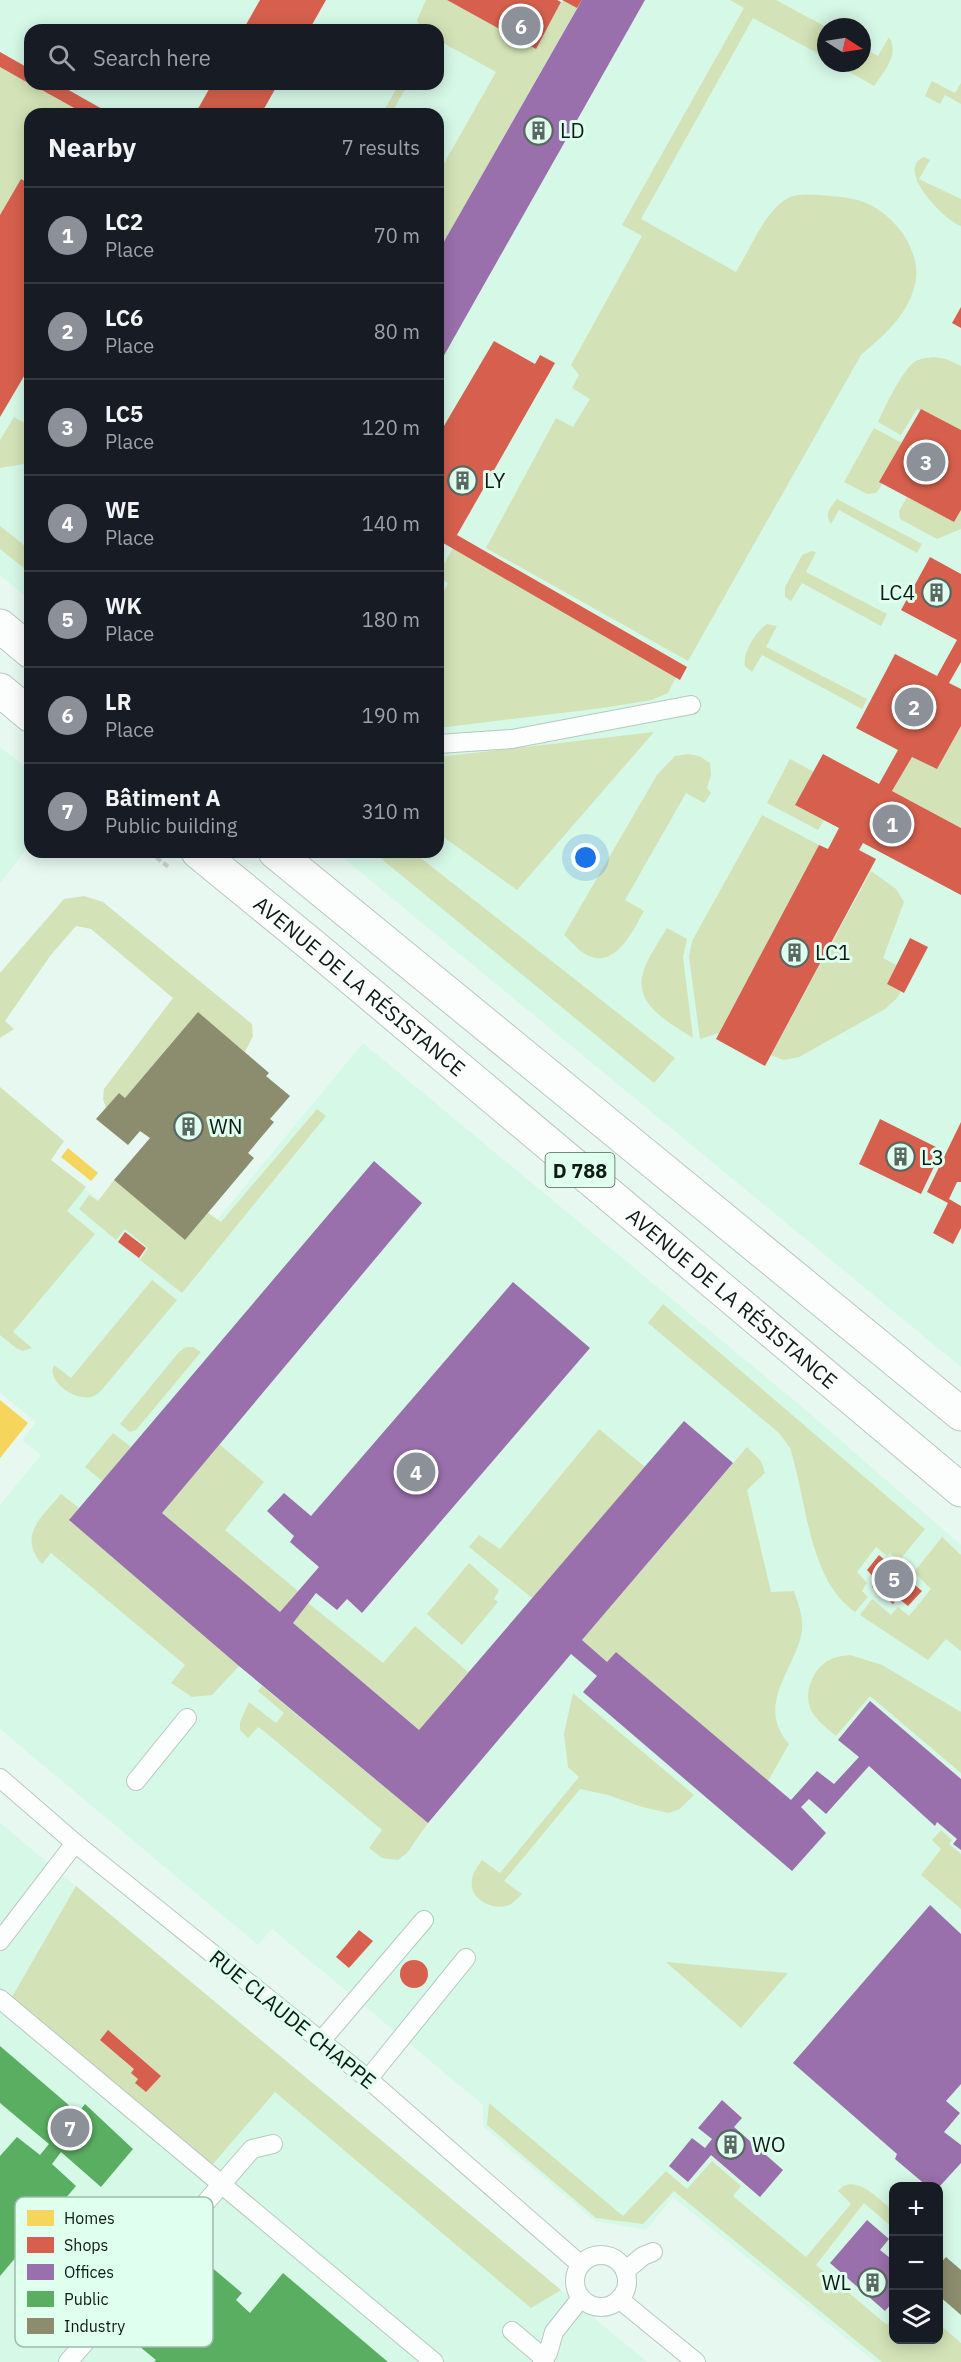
<!DOCTYPE html>
<html lang="en">
<head>
<meta charset="utf-8">
<style>
	:root { --surface:#171b24; --page:#242831; --text:#f1f3f6; --muted:#9ea1a6; --line:#363941; --accent:#8c9099 }
	body { margin:0; font-family:"IBM Plex Sans",sans-serif; background:var(--page); color:var(--text) }
	.controls { position:absolute; right:18px; bottom:18px; display:grid; overflow:hidden; border-radius:12px; box-shadow:0 3px 15px #0003 }
	.controls button { width:54px; height:54px; display:grid; place-items:center; padding:0; border:0; border-bottom:2px solid var(--line); background:var(--surface); color:var(--text); font:30px sans-serif }
	.compass { position:absolute; left:817px; top:18px; width:54px; height:54px; border-radius:50%; background:var(--surface); box-shadow:0 3px 15px #0003; rotate:102deg }
	.you { position:absolute; left:586px; top:858px; width:21px; height:21px; margin:-15px; border:4px solid #fff; border-radius:50%; background:#1a73e8; box-shadow:0 0 0 9px #1a73e833 }
	.badge { display:grid; place-items:center; width:39px; height:39px; border-radius:50%; background:var(--accent); color:#fff; font-size:20px; font-weight:700 }
	.pin { position:absolute; translate:-50% -50%; border:3px solid #fff; box-shadow:0 2px 6px #0006 }
	.list { margin:0; padding:0; list-style:none }
	h2 { display:flex; justify-content:space-between; align-items:center; height:78px; margin:0; padding:0 24px; font-size:26px }
	h2 small { font-size:20px; font-weight:400; color:var(--muted) }
	.list li { display:grid; grid-template-columns:39px 1fr auto; gap:18px; align-items:center; box-sizing:border-box; height:96px; padding:0 24px; border-top:2px solid var(--line) }
	.list b { display:block; font-size:22px; white-space:nowrap }
	.list p { margin:0; font-size:20px; white-space:nowrap; color:var(--muted) }
	.list em { font-size:20px; font-style:normal; color:var(--muted) }
	.icon { flex:none; width:33px; height:33px; fill:none; stroke:currentColor; stroke-width:2; stroke-linecap:round; stroke-linejoin:round }
	.map { position:relative; flex:none; width:961px; height:2362px; overflow:hidden }
	.search { position:absolute; background:var(--surface); box-shadow:0 3px 15px #0003; left:24px; top:24px; width:420px; height:66px; display:flex; align-items:center; gap:15px; box-sizing:border-box; padding:0 21px; border-radius:18px; color:var(--muted); font-size:22px }
	.panel { position:absolute; background:var(--surface); box-shadow:0 3px 15px #0003; left:24px; top:108px; width:420px; height:750px; border-radius:18px }
	.map>svg:first-child { display:block }
	.built { fill:#d6f8e7; fill-rule:evenodd }
	.green { fill:#d3e3b7 }
	.homes { fill:#f6d55c }
	.shops { fill:#d6604d }
	.offices { fill:#9970ab }
	.public { fill:#5aae61 }
	.industry { fill:#8c8c6e }
	.lines { fill:none; stroke-linecap:round; stroke-linejoin:round }
	.service-casing { stroke:#b8c8c0; stroke-width:20 }
	.primary-casing { stroke:#b8c8c0; stroke-width:35 }
	.path { stroke:#ccd2d0; stroke-width:4; stroke-dasharray:6 3; stroke-linecap:butt }
	.service { stroke:#fbfefd; stroke-width:18 }
	.primary { stroke:#fbfefd; stroke-width:33 }
	.labels { text-anchor:middle; dominant-baseline:central; stroke-width:6; stroke-linejoin:round; paint-order:stroke }
	.shield { fill:#dfffef; stroke:#4c5f56; stroke-width:1.5 }
	.shield-label { font-size:20px; font-weight:bold; fill:#0d1b14 }
	.poi-label { font-size:21px; fill:#0d1b14; stroke:#dfffef; text-anchor:start }
	.street-label { font-size:21px; fill:#0d1b14; stroke:#dfffef }
	.key { fill:#dfffef; stroke:#a0bbad; stroke-width:1.5 }
	.key-label { font-size:16px; fill:#0d1b14 }
</style>
</head>
<body>
<div class="map">
<svg width="961" height="2362" viewBox="0 0 961 2362">
	<rect width="100%" height="100%" fill="#e6f8ef"/>
	<g class="built">
		<path d="M0,0H961V1367L336,852H438V114H30V600L0,575ZM826,27H862V63H826ZM30,30H438V84H30Z"/>
		<polygon points="0,747 30,771 30,845 0,883"/>
		<path d="M363,1043L802,1407L961,1545V2362H875L673,2197L646,2230L595,2221L483,2126V2105L272,1929L258,1945L0,1729V1505L41,1455L22,1440L36,1422L0,1393V1119L179,1266ZM894,2186H938V2340H894Z"/>
		<polygon points="0,1823 293,2067 647,2362 0,2362"/>
	</g>
	<g class="green">
		<polygon points="426,0 447,0 536,49 561,2 564,1 577,8 438,252 438,174 496,72 438,40 438,30 421,30 417,20"/>
		<path d="M730,0H776L826,27V58L753,18L641,219L736,272C749,251 764,213 785,200C796,192 817,195 830,196C845,197 861,199 874,207C900,222 924,256 914,288C906,317 883,336 861,355L688,661L486,548L556,418L573,427L590,399L572,388L579,375L571,365L642,236L622,225L744,8Z"/>
		<path d="M889,37C900,54 884,72 874,86L834,63H862V47L878,56Z"/>
		<polygon points="0,67 85,114 30,114 30,184 21,179 0,215"/>
		<polygon points="932,81 955,93 961,83 961,104 945,95 940,104 925,96"/>
		<polygon points="399,84 408,84 391,114 382,114"/>
		<path d="M924,157L930,160L919,179L961,199V226C944,220 894,169 924,157Z"/>
		<path d="M934,357L946,359L961,366V430L917,409L901,435L878,422C885,407 900,375 912,364C918,358 927,358 934,357Z"/>
		<polygon points="14,417 30,426 30,461 24,464 0,468 0,440"/>
		<polygon points="874,428 902,443 880,488 876,493 867,494 844,482"/>
		<polygon points="907,497 954,522 961,510 961,529 937,539 900,519 899,511"/>
		<path d="M837,499L922,544L917,553L839,510L831,524C824,513 830,508 837,499Z"/>
		<polygon points="0,526 30,550 30,573 0,549"/>
		<polygon points="453,548 676,677 668,693 652,700 603,708 438,728 438,604 448,583 438,577 438,574"/>
		<polygon points="812,551 816,552 806,572 887,614 881,626 802,583 791,601 785,597 785,587 802,555"/>
		<path d="M767,624L777,626L766,647L867,699L862,709L762,655L752,672L745,666C742,653 756,631 767,624Z"/>
		<polygon points="961,726 961,828 892,791 912,757 937,769"/>
		<polygon points="654,732 517,890 438,833 438,757"/>
		<path d="M688,754L699,756L710,763L711,775L707,788L711,793L704,803L686,793L625,900L644,911C633,930 615,972 585,954C578,950 571,941 564,935L657,775L675,756Z"/>
		<polygon points="790,759 814,772 795,805 824,820 818,830 767,803"/>
		<polygon points="762,815 819,845 719,1033 700,1039 689,957 692,941"/>
		<polygon points="373,852 413,852 675,1058 654,1083"/>
		<polygon points="871,871 896,889 904,902 883,958 896,965 887,984 901,992 896,999 885,1009 799,1057 783,1060 771,1055"/>
		<polygon points="84,896 103,902 252,1024 253,1036 245,1052 198,1012 125,1098 119,1093 106,1108 103,1099 104,1089 173,998 91,929 76,926 50,956 5,1021 14,1029 0,1038 0,973 64,899"/>
		<path d="M667,928L687,939L683,957L693,1038C672,1024 633,1005 643,973C647,958 659,942 667,928Z"/>
		<polygon points="0,1087 64,1141 51,1160 86,1187 67,1211 95,1234 13,1332 32,1348 23,1351 16,1348 0,1335"/>
		<polygon points="317,1109 326,1116 182,1293 140,1260 148,1248 125,1229 116,1240 79,1209 89,1195 98,1201 114,1180 185,1240 208,1213 221,1222"/>
		<path d="M152,1280L177,1300L100,1392C97,1394 94,1396 91,1397C76,1401 46,1382 54,1365L71,1378Z"/>
		<path d="M663,1304L925,1529L899,1561L890,1553L887,1556L876,1547L857,1572L867,1583L862,1591L868,1597L855,1612C808,1579 807,1500 790,1448L779,1433L648,1323Z"/>
		<polygon points="186,1347 193,1347 201,1352 136,1430 130,1432 120,1424 179,1352"/>
		<polygon points="599,1429 645,1467 532,1598 469,1547 479,1535 500,1549"/>
		<polygon points="113,1433 131,1447 102,1481 85,1467"/>
		<polygon points="219,1444 264,1482 225,1530 298,1591 280,1612 162,1513"/>
		<path d="M747,1447L761,1461L765,1473L747,1490L771,1592L794,1591C799,1606 805,1621 801,1636C792,1672 756,1707 789,1744L768,1781L616,1652L607,1662L582,1640Z"/>
		<path d="M61,1494L79,1508L70,1521L239,1666L212,1695L192,1697L171,1683L185,1665L51,1553L42,1564C17,1535 42,1517 61,1494Z"/>
		<polygon points="942,1537 961,1555 961,1651 946,1639 928,1660 860,1615 872,1599 891,1615 898,1607 909,1616 931,1589 914,1572"/>
		<polygon points="469,1563 499,1590 494,1599 498,1602 462,1645 427,1614"/>
		<polygon points="308,1603 383,1663 415,1626 468,1672 419,1730 293,1623"/>
		<path d="M850,1655L882,1665L961,1712V1773L870,1696L836,1736C828,1729 817,1721 812,1712C803,1695 811,1672 827,1661C834,1657 842,1656 850,1655Z"/>
		<polygon points="262,1686 428,1823 407,1853 398,1860 382,1858 369,1848 382,1830 265,1732 258,1727 248,1738 240,1730 240,1722 249,1702 276,1723 284,1713 258,1691"/>
		<path d="M573,1693L694,1795L680,1809L669,1813L642,1807L608,1795L580,1789L504,1881L522,1894C519,1897 515,1901 511,1904C498,1912 474,1902 472,1887C470,1876 477,1867 482,1860L500,1873L579,1777L568,1767L564,1734Z"/>
		<polygon points="941,1830 952,1840 949,1844 961,1854 961,1909 921,1875 941,1849 932,1840"/>
		<polygon points="76,1886 561,2290 531,2308 275,2092 207,2171 12,1997"/>
		<polygon points="666,1962 787,1973 788,1973 741,2028"/>
		<path d="M489,2103L623,2216L666,2171L687,2189L712,2161L741,2186L733,2196L806,2257L851,2204L838,2191C854,2171 880,2200 893,2211V2228L864,2203L816,2265L887,2325L893,2316L894,2340H938L939,2324L961,2343V2362H882L674,2191L643,2224L596,2218L487,2125Z"/>
	</g>
	<g class="homes">
		<polygon points="68,1148 98,1173 91,1181 61,1157"/>
		<polygon points="0,1400 28,1423 0,1458"/>
	</g>
	<g class="shops">
		<polygon points="260,0 326,0 309,30 243,30"/>
		<polygon points="447,0 557,0 561,2 536,49"/>
		<polygon points="562,0 582,0 577,8"/>
		<polygon points="0,52 30,69 30,84 0,67"/>
		<polygon points="31,84 58,84 111,114 85,114"/>
		<polygon points="212,84 278,84 261,114 195,114"/>
		<polygon points="21,179 30,184 30,366 0,417 0,215"/>
		<polygon points="961,307 961,328 952,323"/>
		<polygon points="494,341 535,364 540,355 555,363 457,535 687,667 680,680 438,540 438,436"/>
		<polygon points="921,409 961,430 961,510 954,522 879,482"/>
		<polygon points="930,557 961,574 961,662 949,683 961,689 961,726 937,769 912,757 892,791 961,828 961,895 863,843 859,850 876,859 765,1066 716,1039 819,845 828,849 839,828 795,805 823,754 879,784 898,750 856,728 895,654 937,676 957,640 901,610"/>
		<polygon points="910,938 928,947 904,993 887,984"/>
		<polygon points="880,1119 942,1150 921,1194 859,1164"/>
		<polygon points="961,1122 961,1182 957,1182 949,1199 961,1206 961,1228 953,1244 933,1233 948,1203 927,1192"/>
		<polygon points="125,1232 146,1248 139,1258 118,1242"/>
		<polygon points="879,1555 890,1565 894,1561 913,1578 910,1581 922,1591 908,1606 898,1598 893,1604 872,1587 877,1581 867,1570"/>
		<polygon points="359,1930 373,1941 349,1968 336,1957"/>
		<circle cx="414" cy="1974" r="14"/>
		<polygon points="108,2030 161,2076 146,2092 135,2083 138,2079 131,2073 134,2069 100,2040"/>
	</g>
	<g class="offices">
		<polygon points="582,0 645,0 438,366 438,252"/>
		<polygon points="374,1161 422,1203 162,1513 280,1612 319,1567 290,1542 294,1536 267,1511 284,1493 311,1516 513,1282 590,1348 362,1613 347,1599 337,1610 316,1593 293,1623 419,1730 684,1421 733,1463 582,1640 607,1662 616,1652 791,1800 817,1771 834,1784 859,1757 838,1740 870,1701 961,1779 961,1850 953,1844 957,1839 937,1822 935,1826 869,1766 826,1814 809,1799 801,1807 826,1833 792,1871 583,1692 597,1676 571,1654 428,1823 239,1666 69,1520"/>
		<polygon points="930,1905 961,1934 961,2084 946,2101 960,2113 944,2132 961,2145 961,2163 940,2186 927,2186 895,2159 897,2154 793,2063"/>
		<polygon points="722,2100 742,2118 734,2127 783,2170 760,2197 711,2155 688,2182 669,2166 692,2138 705,2148 712,2139 698,2128"/>
		<polygon points="867,2220 889,2239 880,2250 894,2261 894,2301 885,2311 830,2263"/>
	</g>
	<g class="public">
		<polygon points="0,2046 78,2113 85,2104 133,2149 101,2187 61,2152 52,2164 76,2186 0,2276 0,2156 17,2137 40,2155 49,2144 0,2103"/>
		<polygon points="197,2255 242,2293 236,2300 250,2313 283,2273 388,2362 154,2362 156,2360 128,2337"/>
	</g>
	<g class="industry">
		<polygon points="198,1012 269,1073 266,1076 290,1096 270,1119 274,1122 248,1153 254,1158 185,1240 114,1180 150,1138 140,1131 128,1145 96,1119 119,1093 125,1098"/>
		<polygon points="946,2257 961,2270 961,2315 938,2295 938,2266"/>
	</g>
	<g class="lines">
		<defs>
			<g id="service">
				<polyline points="438,744 512,739 691,705"/>
				<polyline points="0,1778 75,1843 368,2079 580,2264"/>
				<polyline points="136,1781 187,1718"/>
				<polyline points="0,1941 75,1843"/>
				<polyline points="0,1999 434,2362"/>
				<polyline points="321,2041 424,1920"/>
				<polyline points="368,2079 466,1958"/>
				<circle cx="601" cy="2281" r="26"/>
				<polyline points="625,2271 643,2256 653,2252"/>
				<polyline points="619,2299 696,2362"/>
				<polyline points="512,2331 545,2359"/>
				<polyline points="68,2362 252,2149 273,2144"/>
				<polyline points="542,2362 548,2353 554,2332 581,2298"/>
			</g>
			<g id="primary">
				<polyline points="0,626 30,651"/>
				<polyline points="0,690 30,715"/>
				<path id="s1" d="M198,852L313,946L961,1490"/>
				<polyline points="275,852 961,1414"/>
			</g>
		</defs>
		<use href="#service" class="service-casing"/>
		<use href="#primary" class="primary-casing"/>
		<polyline class="path" points="149,852 170,868"/>
		<use href="#service" class="service"/>
		<use href="#primary" class="primary"/>
	</g>
	<defs>
		<symbol id="building-ring" viewBox="-11 -11 22 22"><circle r="9.5" fill="#dfffef" stroke="#596861" stroke-width="1.5"/><path d="M-4-6H4V6H1V3H-1V6H-4ZM-2.5-4.3h1.7v1.8h-1.7ZM.8-4.3h1.7v1.8H.8ZM-2.5-1h1.7V.8h-1.7ZM.8-1h1.7V.8H.8Z" fill="#596861"/></symbol>
	</defs>
	<g fill-rule="evenodd">
		<use href="#building-ring" x="522" y="114" width="33" height="33"/>
		<use href="#building-ring" x="446" y="464" width="33" height="33"/>
		<use href="#building-ring" x="920" y="576" width="33" height="33"/>
		<use href="#building-ring" x="778" y="936" width="33" height="33"/>
		<use href="#building-ring" x="172" y="1110" width="33" height="33"/>
		<use href="#building-ring" x="884" y="1140" width="33" height="33"/>
		<use href="#building-ring" x="714" y="2128" width="33" height="33"/>
		<use href="#building-ring" x="856" y="2266" width="33" height="33"/>
	</g>
	<g class="labels">
		<rect class="shield" x="545.5" y="1153" width="69" height="34" rx="4.5"/>
		<g class="shield-label">
			<text x="580" y="1170">D 788</text>
		</g>
		<g class="poi-label">
			<text x="560" y="130">LD</text>
			<text x="484" y="480">LY</text>
			<text x="915" y="592" text-anchor="end">LC4</text>
			<text x="815" y="952">LC1</text>
			<text x="209" y="1126">WN</text>
			<text x="921" y="1157">L3</text>
			<text x="752" y="2144">WO</text>
			<text x="851" y="2282" text-anchor="end">WL</text>
		</g>
		<g class="street-label">
			<text stroke="none"><textPath href="#s1" startOffset="210">AVENUE DE LA RÉSISTANCE</textPath></text>
			<text stroke="none"><textPath href="#s1" startOffset="696">AVENUE DE LA RÉSISTANCE</textPath></text>
			<text transform="translate(293 2019) rotate(39)">RUE CLAUDE CHAPPE</text>
		</g>
	</g>
	<rect x="15" y="2197" width="198" height="150" rx="9" class="key"/>
	<rect x="27" y="2210" width="27" height="16" fill="#f6d55c"/>
	<rect x="27" y="2237" width="27" height="16" fill="#d6604d"/>
	<rect x="27" y="2264" width="27" height="16" fill="#9970ab"/>
	<rect x="27" y="2291" width="27" height="16" fill="#5aae61"/>
	<rect x="27" y="2318" width="27" height="16" fill="#8c8c6e"/>
	<g class="key-label">
		<text x="64" y="2224">Homes</text>
		<text x="64" y="2251">Shops</text>
		<text x="64" y="2278">Offices</text>
		<text x="64" y="2305">Public</text>
		<text x="64" y="2332">Industry</text>
	</g>
</svg>
<div class="controls">
<button>+</button>
<button>−</button>
<button><svg class="icon" aria-label="layers" viewBox="0 0 24 24"><path d="M12 4l9 5-9 5-9-5zM3 14l9 5 9-5"/></svg></button>
</div>
<svg class="compass" viewBox="-18 -18 36 36"><path d="M0-13l5 13h-10z" fill="#e53935"/><path d="M0 13l5-13h-10z" fill="#9ea1a6"/></svg>
<div class="you"></div>
<div class="pin badge" style="left:892px;top:824px">1</div>
<div class="pin badge" style="left:914px;top:707px">2</div>
<div class="pin badge" style="left:926px;top:462px">3</div>
<div class="pin badge" style="left:416px;top:1472px">4</div>
<div class="pin badge" style="left:894px;top:1579px">5</div>
<div class="pin badge" style="left:521px;top:26px">6</div>
<div class="pin badge" style="left:70px;top:2128px">7</div>
<div class="search"><svg class="icon" aria-label="search" viewBox="0 0 24 24"><circle cx="10" cy="10" r="6"/><path d="M15 15l6 6"/></svg>Search here</div>
<section class="panel">
<h2>Nearby<small>7 results</small></h2>
<ul class="list">
<li><span class="badge">1</span><div><b>LC2</b><p>Place</p></div><em>70 m</em></li>
<li><span class="badge">2</span><div><b>LC6</b><p>Place</p></div><em>80 m</em></li>
<li><span class="badge">3</span><div><b>LC5</b><p>Place</p></div><em>120 m</em></li>
<li><span class="badge">4</span><div><b>WE</b><p>Place</p></div><em>140 m</em></li>
<li><span class="badge">5</span><div><b>WK</b><p>Place</p></div><em>180 m</em></li>
<li><span class="badge">6</span><div><b>LR</b><p>Place</p></div><em>190 m</em></li>
<li><span class="badge">7</span><div><b>Bâtiment A</b><p>Public building</p></div><em>310 m</em></li>
</ul>
</section>
</div>
</body>
</html>
